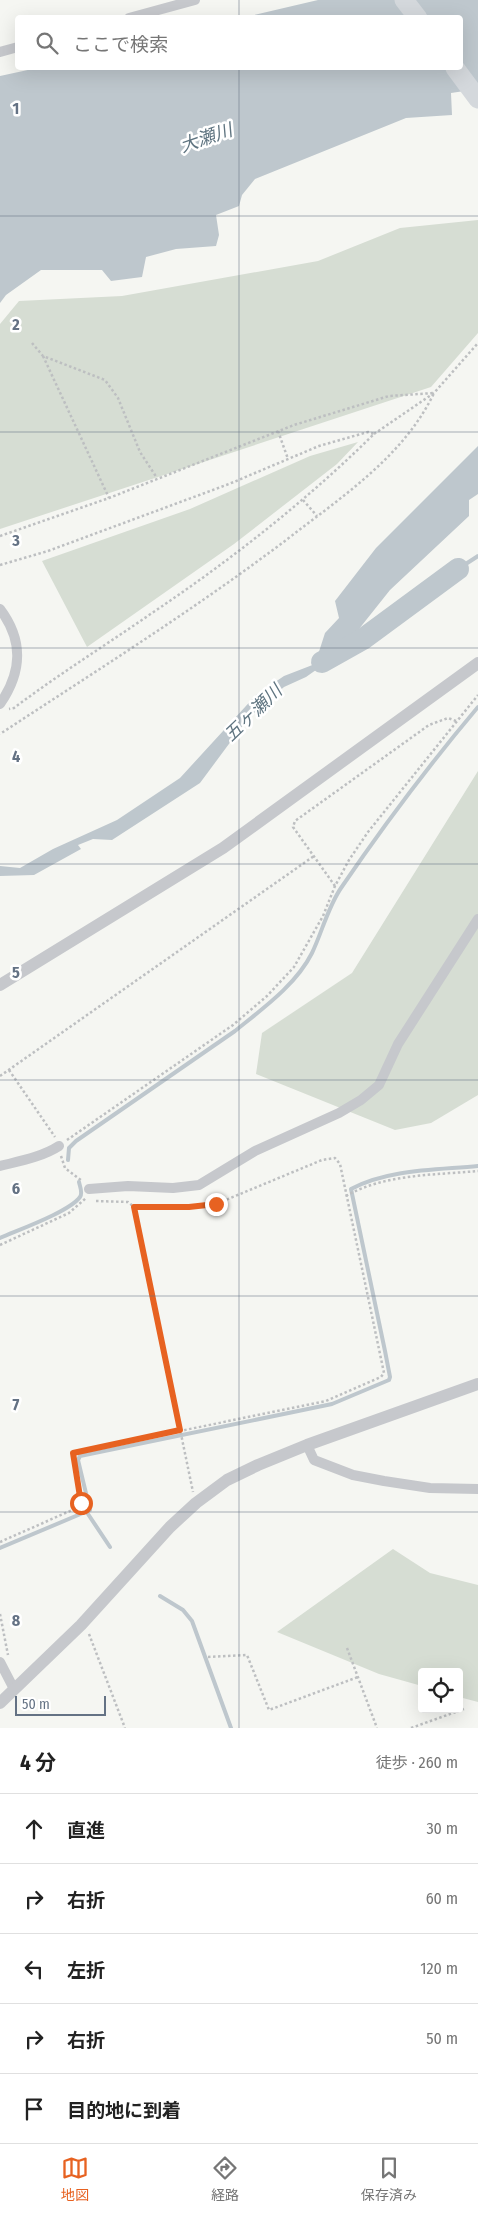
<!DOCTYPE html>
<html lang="ja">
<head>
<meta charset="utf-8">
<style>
	:root { --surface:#fff; --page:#f6f6f6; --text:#222; --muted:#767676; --line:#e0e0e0; --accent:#e76221 }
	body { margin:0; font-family:"Fira Sans Condensed","Noto Sans JP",sans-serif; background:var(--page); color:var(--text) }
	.controls { position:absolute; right:15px; bottom:15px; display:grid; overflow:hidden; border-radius:5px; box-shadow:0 5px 20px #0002 }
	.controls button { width:45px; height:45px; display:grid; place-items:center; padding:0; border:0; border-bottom:1px solid var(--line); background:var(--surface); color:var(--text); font:25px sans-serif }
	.scale { position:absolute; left:15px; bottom:12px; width:91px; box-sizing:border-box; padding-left:5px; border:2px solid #647284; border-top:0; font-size:14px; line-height:18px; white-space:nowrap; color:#647284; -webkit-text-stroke:4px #fff; paint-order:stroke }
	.stop { position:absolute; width:15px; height:15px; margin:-11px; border:4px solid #e76221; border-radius:50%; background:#fff }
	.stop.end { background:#e76221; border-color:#fff; box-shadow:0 1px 5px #0008 }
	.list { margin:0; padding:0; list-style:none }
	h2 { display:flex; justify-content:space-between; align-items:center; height:65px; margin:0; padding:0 20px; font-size:21px }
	h2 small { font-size:16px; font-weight:400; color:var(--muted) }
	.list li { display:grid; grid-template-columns:32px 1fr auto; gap:15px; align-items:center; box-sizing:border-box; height:70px; padding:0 20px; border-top:1px solid var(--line) }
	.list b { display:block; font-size:19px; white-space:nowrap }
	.list em { font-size:16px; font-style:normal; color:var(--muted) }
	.icon { flex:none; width:28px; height:28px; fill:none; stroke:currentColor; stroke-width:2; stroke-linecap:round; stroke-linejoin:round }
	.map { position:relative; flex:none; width:478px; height:1728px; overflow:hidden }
	.search { position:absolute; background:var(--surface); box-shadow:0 5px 20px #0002; left:15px; right:15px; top:15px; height:55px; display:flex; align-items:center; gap:12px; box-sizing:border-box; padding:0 18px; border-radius:5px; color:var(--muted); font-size:19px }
	.sheet { height:415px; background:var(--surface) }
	nav { display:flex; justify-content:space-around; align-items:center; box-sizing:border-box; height:70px; border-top:1px solid var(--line); background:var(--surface); font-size:14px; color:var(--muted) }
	nav a { display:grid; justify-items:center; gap:2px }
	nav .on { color:var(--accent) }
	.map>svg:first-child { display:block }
	.green { fill:#d6ddd3 }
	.water { fill:#bec7cd }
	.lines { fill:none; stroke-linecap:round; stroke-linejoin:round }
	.stream { stroke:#bec7cd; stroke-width:4 }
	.river { stroke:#bec7cd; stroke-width:22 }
	.path { stroke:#bdbfc1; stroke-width:2.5; stroke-dasharray:2.5 2.5; stroke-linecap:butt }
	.minor { stroke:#c6c8cc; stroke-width:10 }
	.tertiary { stroke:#c6c8cc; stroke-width:12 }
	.motorway { stroke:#d4d8dc; stroke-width:19 }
	.route { stroke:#e76221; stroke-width:6 }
	.grid { fill:none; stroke:#647284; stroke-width:1; stroke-opacity:0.55 }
	.labels { text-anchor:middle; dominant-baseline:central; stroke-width:5; stroke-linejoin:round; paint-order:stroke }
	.water-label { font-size:18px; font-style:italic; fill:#5f7480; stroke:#fff }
	.grid-label { font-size:16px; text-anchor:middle; font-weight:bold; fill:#647284; stroke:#fff; stroke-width:5; stroke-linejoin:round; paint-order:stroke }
</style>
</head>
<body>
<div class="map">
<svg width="478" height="1728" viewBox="0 0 478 1728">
	<rect width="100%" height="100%" fill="#f5f6f2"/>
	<g class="green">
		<polygon points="478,220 478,333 431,387 0,529 0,324 19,301 122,296 318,261 400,228"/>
		<polygon points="358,442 337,464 234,544 87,647 42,561 190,509 310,456"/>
		<polygon points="478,771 478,1095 431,1123 395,1130 256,1074 262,1033 352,973"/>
		<polygon points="393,1549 430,1573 478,1585 478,1702 459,1697 459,1672 422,1672 422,1686 379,1674 277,1632"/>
	</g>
	<g class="water">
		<polygon points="318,0 478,0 478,89 451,93 452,115 406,118 255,179 242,195 239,206 216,215 219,235 216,246 176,249 146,257 142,277 111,281 102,270 41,270 6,295 0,303 0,76 37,68 460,68 460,18 246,17"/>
		<polygon points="478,446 478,494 469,500 469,516 390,590 355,634 323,665 306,677 284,687 256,711 243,725 200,783 112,840 93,839 78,845 81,849 34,875 0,876 0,866 20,868 53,849 117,820 180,778 256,695 284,676 315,664 325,633 339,618 335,601 376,548"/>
	</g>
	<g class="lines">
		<g class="stream">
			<polyline points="458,569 478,556"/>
			<path d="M68,1160L69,1148L76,1141L235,1031C262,1009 296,985 312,953C322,932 328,907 341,888C384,825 429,765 478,707"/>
			<path d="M0,1238C18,1230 69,1212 80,1197C83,1193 80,1187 79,1182"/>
			<polyline points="86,1511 110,1547"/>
			<path d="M0,1548L90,1510L78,1460L80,1456L332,1404L389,1380L390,1377L385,1351L351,1189C388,1169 437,1170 478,1166"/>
			<polyline points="160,1596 183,1610 192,1621 231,1728"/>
		</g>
		<polyline class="river" points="322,662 363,639 458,569"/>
		<g class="path">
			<polyline points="32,343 43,356 105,380 118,398 140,452 157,478"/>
			<polyline points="43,356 109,498"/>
			<polyline points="278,431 288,459"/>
			<polyline points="374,434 434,393 478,343"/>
			<polyline points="303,500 317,516"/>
			<path d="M0,536L109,498L294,425L389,396L434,393C405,454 346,494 294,534C200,606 99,669 0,734"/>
			<path d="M0,565L48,551L229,484L319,446L368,432L374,434C306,501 231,560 152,613C106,645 59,674 14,708L9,709"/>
			<polyline points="335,886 293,827 295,821 429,725 448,718 456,721"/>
			<polyline points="9,1070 55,1137"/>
			<polyline points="0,1076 314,856"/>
			<polyline points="67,1140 233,1025 267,996 294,967 323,916 335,886 349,860 368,832 478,695"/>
			<polyline points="61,1156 65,1168 82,1181"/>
			<path d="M346,1196C384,1174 435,1175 478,1171"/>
			<polyline points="96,1201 128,1202 134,1207 193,1492"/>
			<polyline points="0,1245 69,1213 86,1198"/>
			<polyline points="0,1542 79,1507 81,1503 73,1453 326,1401 381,1377 384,1373 340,1164 335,1158 322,1160 216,1204 189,1207 134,1207"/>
			<polyline points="0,1614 8,1655"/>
			<polyline points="89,1634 125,1728"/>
			<polyline points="347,1648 377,1728"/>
			<polyline points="208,1657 247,1655 269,1710 358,1677"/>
			<polyline points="411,1728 464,1709"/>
		</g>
		<g class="minor">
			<polyline points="129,18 195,0"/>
			<polyline points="0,52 18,47"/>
			<path d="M0,609C24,641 22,672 0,704"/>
			<path d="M0,1166C20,1161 42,1157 59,1146"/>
			<polyline points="89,1189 128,1186 173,1188 199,1185 255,1151 339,1113 361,1100 379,1085 398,1044 478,919"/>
			<polyline points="307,1445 314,1460 353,1475 384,1481 430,1488 478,1489"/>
			<polyline points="0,1662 14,1689"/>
		</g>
		<g class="tertiary">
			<polyline points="0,985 223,848 478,663"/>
			<polyline points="0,1703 81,1625 170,1527 196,1503 227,1480 258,1465 307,1445 478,1384"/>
		</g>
		<g class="motorway">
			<polyline points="404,0 418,18"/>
			<polyline points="455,68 478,99"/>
		</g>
	</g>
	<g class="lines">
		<polyline class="route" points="81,1503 73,1453 180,1430 134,1207 189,1207 216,1204"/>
	</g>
	<path class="grid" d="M239,0V18M239,68V1728M0,216H478M0,432H478M0,648H478M0,864H478M0,1080H478M0,1296H478M0,1512H478"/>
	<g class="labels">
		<g class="water-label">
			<text transform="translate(206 138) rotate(-19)">大瀬川</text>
			<text transform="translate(253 713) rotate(-44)">五ヶ瀬川</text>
		</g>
	</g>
	<g class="grid-label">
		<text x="16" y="114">1</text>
		<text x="16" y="330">2</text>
		<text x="16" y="546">3</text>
		<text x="16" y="762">4</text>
		<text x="16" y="978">5</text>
		<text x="16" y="1194">6</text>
		<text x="16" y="1410">7</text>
		<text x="16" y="1626">8</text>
	</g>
</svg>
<div class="controls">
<button><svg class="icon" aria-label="locate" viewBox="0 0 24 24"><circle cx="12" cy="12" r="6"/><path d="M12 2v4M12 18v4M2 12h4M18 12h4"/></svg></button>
</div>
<div class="scale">50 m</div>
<div class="stop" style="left:81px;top:1503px"></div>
<div class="stop end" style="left:216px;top:1204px"></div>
<div class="search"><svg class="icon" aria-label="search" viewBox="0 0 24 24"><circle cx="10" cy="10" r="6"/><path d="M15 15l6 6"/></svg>ここで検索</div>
</div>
<section class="sheet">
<h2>4 分<small>徒歩 · 260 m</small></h2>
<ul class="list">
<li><svg class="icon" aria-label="ahead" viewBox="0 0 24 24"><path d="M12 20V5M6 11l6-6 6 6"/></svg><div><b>直進</b></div><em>30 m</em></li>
<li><svg class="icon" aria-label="right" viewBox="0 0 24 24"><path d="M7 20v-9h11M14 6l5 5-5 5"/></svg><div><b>右折</b></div><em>60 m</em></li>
<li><svg class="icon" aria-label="left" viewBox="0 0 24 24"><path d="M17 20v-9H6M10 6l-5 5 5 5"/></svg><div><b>左折</b></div><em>120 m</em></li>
<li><svg class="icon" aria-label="right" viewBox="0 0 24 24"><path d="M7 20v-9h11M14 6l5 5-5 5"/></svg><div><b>右折</b></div><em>50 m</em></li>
<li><svg class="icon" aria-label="arrive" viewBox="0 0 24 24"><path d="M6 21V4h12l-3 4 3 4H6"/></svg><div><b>目的地に到着</b></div></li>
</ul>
</section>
<nav>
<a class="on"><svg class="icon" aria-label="map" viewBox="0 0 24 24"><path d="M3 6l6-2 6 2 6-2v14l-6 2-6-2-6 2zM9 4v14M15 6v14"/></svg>地図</a>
<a><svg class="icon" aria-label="directions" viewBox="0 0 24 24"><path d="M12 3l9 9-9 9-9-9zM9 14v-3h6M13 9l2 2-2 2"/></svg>経路</a>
<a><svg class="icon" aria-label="saved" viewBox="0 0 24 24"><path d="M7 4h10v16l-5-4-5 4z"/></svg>保存済み</a>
</nav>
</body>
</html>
